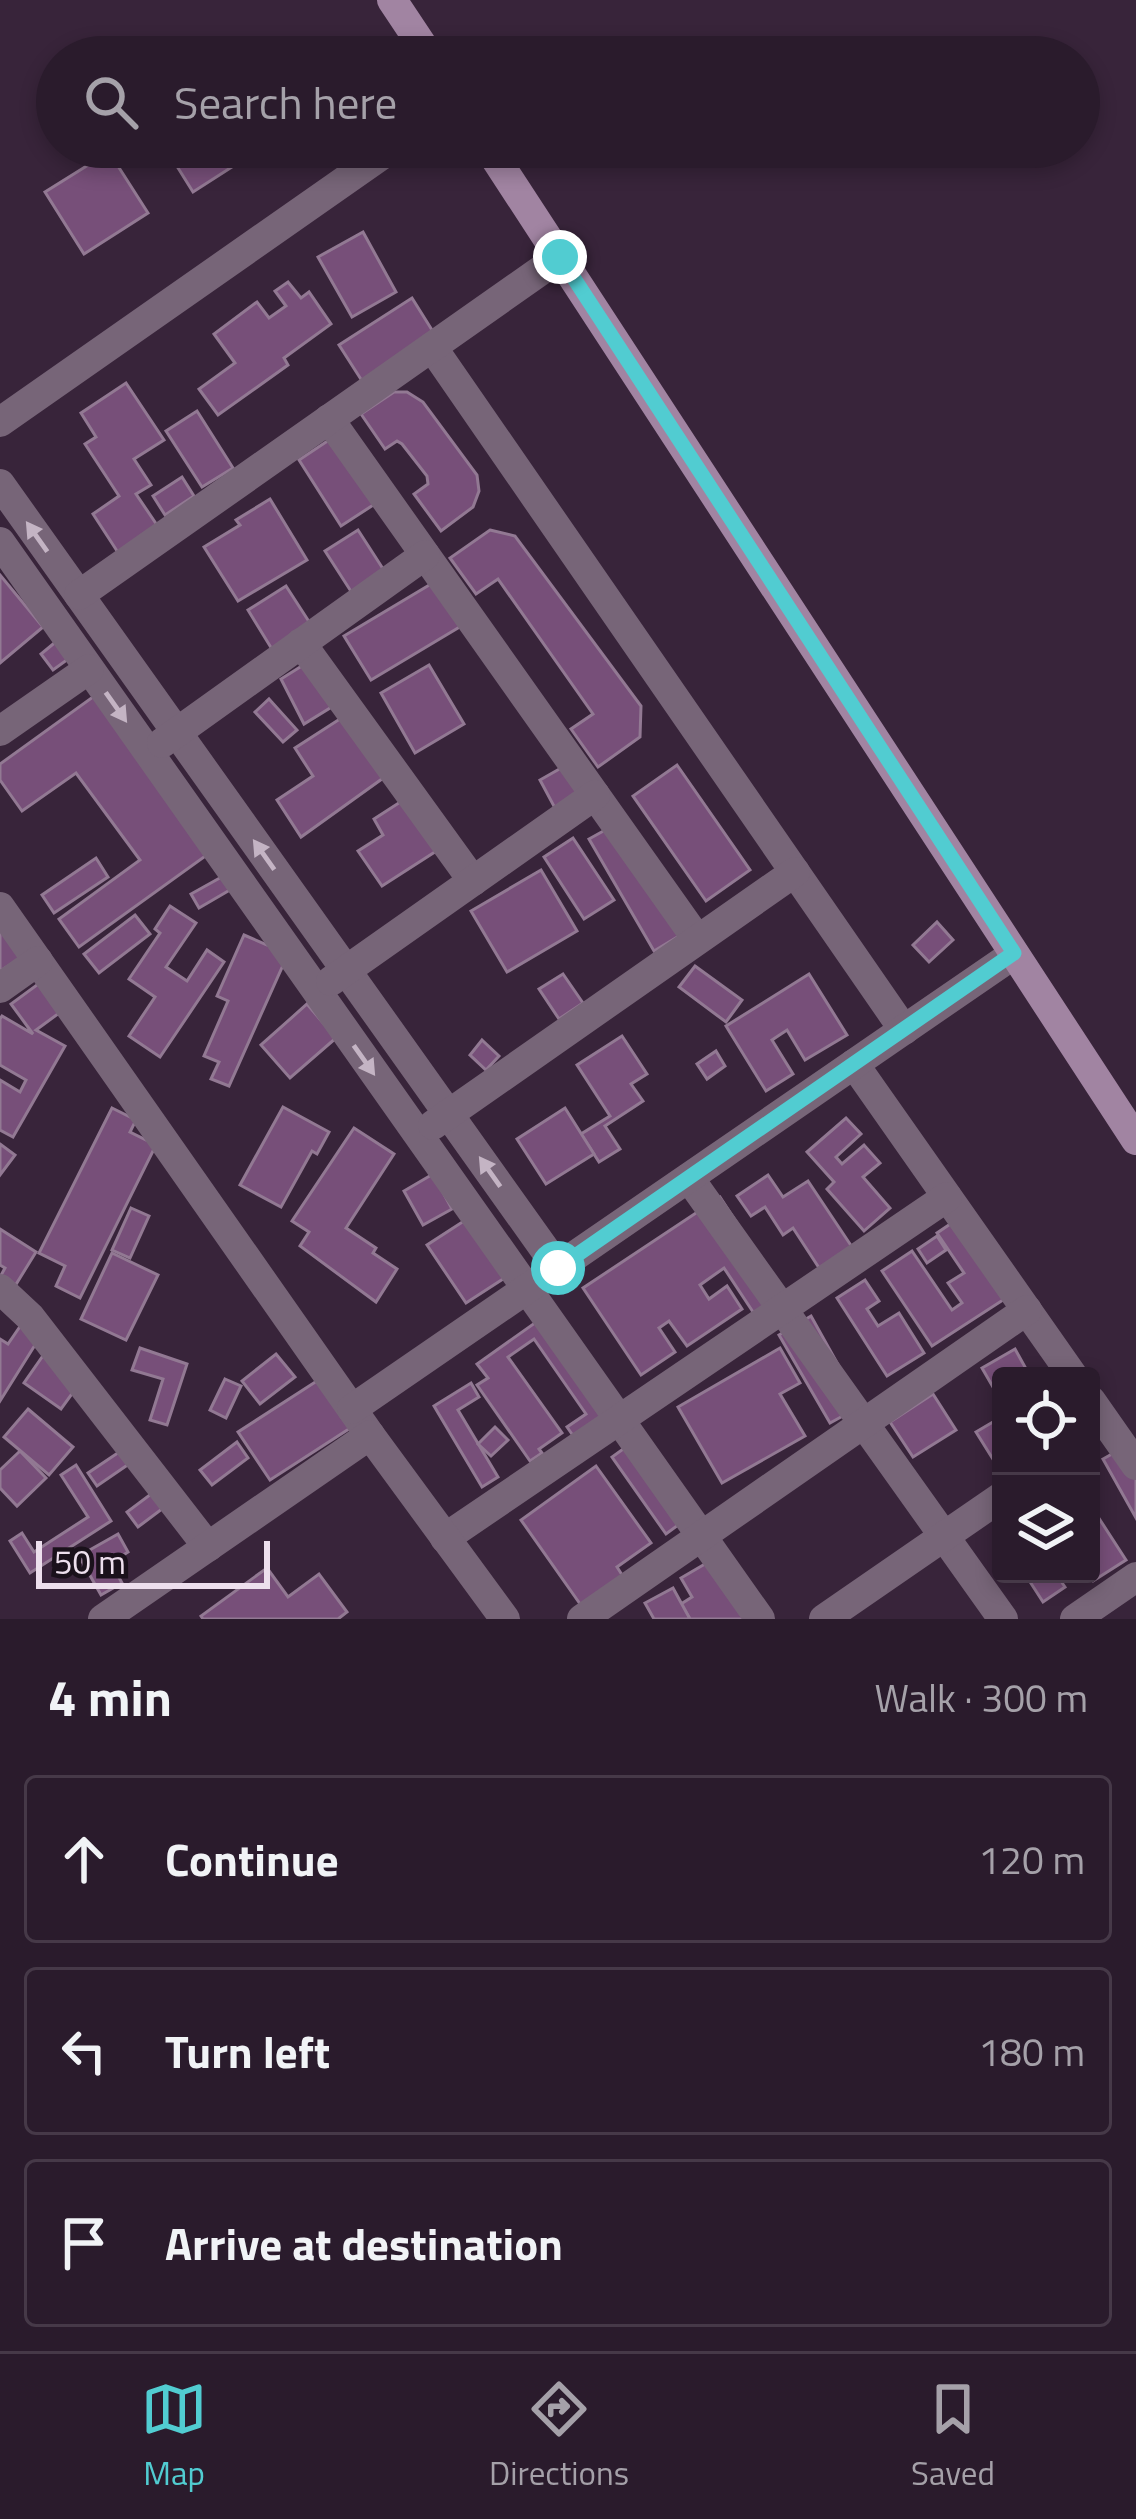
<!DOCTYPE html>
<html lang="en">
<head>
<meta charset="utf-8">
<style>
	:root { --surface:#2a1b2c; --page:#362838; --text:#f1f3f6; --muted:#a5a1a9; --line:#463948; --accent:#51ccd1 }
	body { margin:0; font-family:"Titillium Web",sans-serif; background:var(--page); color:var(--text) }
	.controls { position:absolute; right:36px; bottom:36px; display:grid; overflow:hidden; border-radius:12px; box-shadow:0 6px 18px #0003 }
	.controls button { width:108px; height:108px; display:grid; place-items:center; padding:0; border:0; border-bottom:3px solid var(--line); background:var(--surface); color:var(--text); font:60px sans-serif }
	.scale { position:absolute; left:36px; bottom:30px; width:234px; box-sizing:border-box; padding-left:12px; border:6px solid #eddfed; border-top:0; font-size:33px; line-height:42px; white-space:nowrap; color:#eddfed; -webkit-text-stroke:9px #1a111b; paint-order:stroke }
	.stop { position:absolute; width:36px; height:36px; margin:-27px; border:9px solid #51ccd1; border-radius:50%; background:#fff }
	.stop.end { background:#51ccd1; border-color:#fff; box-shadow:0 3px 12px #0008 }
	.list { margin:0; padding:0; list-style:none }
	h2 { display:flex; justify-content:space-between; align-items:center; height:156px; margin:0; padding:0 48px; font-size:51px }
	h2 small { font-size:39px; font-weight:400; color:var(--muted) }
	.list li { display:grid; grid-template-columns:78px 1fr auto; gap:36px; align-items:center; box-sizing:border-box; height:168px; margin:0 24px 24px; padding:0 24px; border:3px solid var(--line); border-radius:12px }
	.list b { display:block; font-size:45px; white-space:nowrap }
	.list em { font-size:39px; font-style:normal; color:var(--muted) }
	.icon { flex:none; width:66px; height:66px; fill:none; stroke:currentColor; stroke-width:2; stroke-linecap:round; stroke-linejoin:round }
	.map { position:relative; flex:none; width:1136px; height:1619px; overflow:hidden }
	.search { position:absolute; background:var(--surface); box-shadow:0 6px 18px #0003; left:36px; right:36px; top:36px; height:132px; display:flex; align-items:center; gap:30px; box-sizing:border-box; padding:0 42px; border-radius:66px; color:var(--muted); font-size:45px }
	.sheet { height:732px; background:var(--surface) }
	nav { display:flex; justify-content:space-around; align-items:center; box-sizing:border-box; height:168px; border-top:3px solid var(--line); background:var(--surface); font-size:33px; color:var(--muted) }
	nav a { display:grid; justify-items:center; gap:6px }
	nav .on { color:var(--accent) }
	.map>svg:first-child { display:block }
	.building { fill:#774f79; stroke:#927993; stroke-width:3 }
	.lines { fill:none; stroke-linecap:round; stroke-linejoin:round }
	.street { stroke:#776578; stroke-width:30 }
	.secondary { stroke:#a184a2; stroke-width:30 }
	.oneway { fill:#c4b4c4 }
	.route { stroke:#51ccd1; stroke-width:15 }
</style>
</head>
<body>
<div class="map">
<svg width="1136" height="1619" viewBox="0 0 1136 1619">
	<rect width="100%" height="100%" fill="#38243a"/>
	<g class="building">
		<polygon points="165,147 247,147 252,154 193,192"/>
		<polygon points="109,152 148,213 84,254 45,192"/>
		<polygon points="363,232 396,292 352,317 318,257"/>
		<polygon points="288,282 301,298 309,292 331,324 284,358 288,365 218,415 199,389 235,363 214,334 257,302 269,318 286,306 275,291"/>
		<polygon points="412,298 437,338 364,384 339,345"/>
		<polygon points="126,383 164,440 134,459 151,485 136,494 159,528 119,554 93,514 119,496 85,444 96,437 81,413"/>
		<polygon points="394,392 407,392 423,402 477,475 479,491 473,507 441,531 414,494 428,484 427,476 402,444 397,441 385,449 361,414"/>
		<polygon points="197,411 233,468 202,487 166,431"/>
		<polygon points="341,432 384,498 341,526 299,460"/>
		<polygon points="182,477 194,496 165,515 153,496"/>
		<polygon points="270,499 307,560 238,601 204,547 240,525 236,520"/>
		<polygon points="358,530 387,575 354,596 325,551"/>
		<polygon points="490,530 515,536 641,706 640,737 598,767 571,729 593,714 498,579 476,594 450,558"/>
		<polygon points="0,575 43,627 0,663"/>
		<polygon points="446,575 473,619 371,680 344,636"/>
		<polygon points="286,586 317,634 278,659 248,610"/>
		<polygon points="58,640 71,657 53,670 41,654"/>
		<polygon points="316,657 343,700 304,724 281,679"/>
		<polygon points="429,665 464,724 415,753 381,693"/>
		<polygon points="97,694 211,852 79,947 59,919 140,860 76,773 22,811 0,780 0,764"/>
		<polygon points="269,699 297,730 283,742 255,712"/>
		<polygon points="346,715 386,776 301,837 277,800 313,776 295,748"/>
		<polygon points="570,763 586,792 556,810 540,780"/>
		<polygon points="677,765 750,870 706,901 633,796"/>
		<polygon points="408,797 441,848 382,886 358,851 383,835 374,819"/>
		<polygon points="625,819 689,930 654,951 589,839"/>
		<polygon points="573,838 614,900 584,919 544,857"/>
		<polygon points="96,858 108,877 54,913 42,895"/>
		<polygon points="541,870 577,931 507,972 471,911"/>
		<polygon points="227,874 235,887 199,908 191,894"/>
		<polygon points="170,906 196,923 166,967 187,981 207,950 224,962 160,1057 129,1036 155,997 129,979 160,933 155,929"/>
		<polygon points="135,915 150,934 99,973 84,954"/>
		<polygon points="0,921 23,957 0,971"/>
		<polygon points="937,922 953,940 929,962 913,945"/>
		<polygon points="244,935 288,954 229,1086 211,1079 219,1062 204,1056 228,1001 217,996"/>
		<polygon points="695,966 742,1000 726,1022 679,987"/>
		<polygon points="563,974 583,1003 559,1019 539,989"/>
		<polygon points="809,974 847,1035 805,1060 787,1030 772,1040 793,1074 766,1091 726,1026"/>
		<polygon points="45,979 66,1008 36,1030 65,1046 13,1137 0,1130 0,1080 20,1092 26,1080 0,1065 0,1019 2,1016 33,1034 11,1004"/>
		<polygon points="307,1004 336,1038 290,1078 261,1045"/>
		<polygon points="622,1036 647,1074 631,1084 643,1101 605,1126 620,1149 599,1162 581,1134 610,1116 577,1065"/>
		<polygon points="482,1040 499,1056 486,1070 470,1055"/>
		<polygon points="716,1051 725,1066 707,1079 697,1064"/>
		<polygon points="283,1107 329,1132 317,1154 312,1151 281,1207 240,1185"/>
		<polygon points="112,1108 136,1120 130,1132 156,1145 80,1298 56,1286 65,1266 39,1253"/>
		<polygon points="565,1108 594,1154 546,1184 517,1139"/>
		<polygon points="846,1118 861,1134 836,1157 842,1164 864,1145 880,1163 863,1177 890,1208 864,1231 827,1189 834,1182 807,1152"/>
		<polygon points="354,1128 394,1154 346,1228 376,1248 373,1253 397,1269 376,1302 300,1246 309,1232 292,1221"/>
		<polygon points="0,1144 15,1155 0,1175"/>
		<polygon points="433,1174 452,1209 423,1225 404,1191"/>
		<polygon points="768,1175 783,1197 808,1181 858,1256 825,1277 793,1228 783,1235 765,1207 751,1216 737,1196"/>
		<polygon points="720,1197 784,1295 755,1315 724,1268 700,1285 709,1299 727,1286 742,1309 687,1346 669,1321 659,1328 675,1352 641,1375 583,1288"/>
		<polygon points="131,1208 149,1216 130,1258 112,1250"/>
		<polygon points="968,1212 1020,1289 932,1346 882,1271 912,1251 952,1310 962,1303 948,1283 964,1273 937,1233"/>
		<polygon points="467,1219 506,1277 466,1303 427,1245"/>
		<polygon points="0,1229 36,1252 10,1294 0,1277 5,1268 0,1265"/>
		<polygon points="937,1236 946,1250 927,1263 918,1249"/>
		<polygon points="112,1253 158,1275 126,1340 81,1319"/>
		<polygon points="865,1280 879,1301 867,1309 878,1326 899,1313 924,1353 887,1376 837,1298"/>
		<polygon points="556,1308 622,1403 574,1437 567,1427 586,1414 534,1339 508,1357 562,1433 539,1449 542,1453 530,1461 477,1385 488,1378 477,1364"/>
		<polygon points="811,1316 861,1406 830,1423 779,1335"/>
		<polygon points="21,1325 40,1337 0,1401 0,1339 8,1344"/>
		<polygon points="49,1347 87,1373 61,1409 24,1383"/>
		<polygon points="140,1348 187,1364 167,1425 150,1420 163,1379 132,1370"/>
		<polygon points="780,1348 800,1383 780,1394 805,1436 722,1483 678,1407"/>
		<polygon points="1015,1349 1030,1376 1001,1376 1001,1401 982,1368"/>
		<polygon points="276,1354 295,1377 260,1404 242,1381"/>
		<polygon points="323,1377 355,1425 270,1480 238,1432"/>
		<polygon points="225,1379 241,1386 226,1418 210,1410"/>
		<polygon points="471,1383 479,1397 458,1410 498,1477 482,1487 434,1406"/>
		<polygon points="933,1394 956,1430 913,1457 890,1422"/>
		<polygon points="28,1409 73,1447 49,1475 4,1437"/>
		<polygon points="998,1419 1001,1424 1001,1461 996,1464 976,1432"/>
		<polygon points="495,1427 508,1440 491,1456 478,1444"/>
		<polygon points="644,1434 689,1517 666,1534 612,1457"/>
		<polygon points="134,1442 142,1455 97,1486 88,1473"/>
		<polygon points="237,1442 248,1458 212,1485 200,1470"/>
		<polygon points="1128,1445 1136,1459 1136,1518 1103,1459"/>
		<polygon points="20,1451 46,1478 17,1506 0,1488 0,1470"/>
		<polygon points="76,1465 111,1521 30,1573 10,1541 22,1533 34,1552 88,1517 61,1475"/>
		<polygon points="596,1466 651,1543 617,1567 626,1581 585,1611 521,1520"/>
		<polygon points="159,1488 170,1503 138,1527 127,1512"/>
		<polygon points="1091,1506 1126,1560 1093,1581 1088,1574"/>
		<polygon points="118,1534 128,1552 111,1563 122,1583 101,1595 79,1556"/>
		<polygon points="722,1554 760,1619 690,1619 681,1604 692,1597 681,1578"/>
		<polygon points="267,1568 288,1597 319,1574 347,1612 338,1619 203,1619 201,1616"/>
		<polygon points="1025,1574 1056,1574 1065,1587 1043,1602"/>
		<polygon points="673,1588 690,1619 654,1619 645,1603"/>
	</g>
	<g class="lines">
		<g class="street">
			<polyline points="432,347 904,1030"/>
			<polyline points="329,419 697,939"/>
			<polyline points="0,422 393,147"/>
			<polyline points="0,484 558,1268"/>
			<polyline points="0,542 760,1619"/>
			<polyline points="79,595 560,257"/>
			<polyline points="301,643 473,881"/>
			<polyline points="0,731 89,669"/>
			<polyline points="162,743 425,555"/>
			<polyline points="0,907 370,1435"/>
			<polyline points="331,981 595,795"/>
			<polyline points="0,988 38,961"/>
			<polyline points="854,1064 1073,1376"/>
			<polyline points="433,1125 795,872"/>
			<polyline points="689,1178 1003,1619"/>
			<polyline points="0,1289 30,1317 208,1547"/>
			<polyline points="1091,1401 1136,1465"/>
			<polyline points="352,1409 1014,954"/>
			<polyline points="445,1538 947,1197"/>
			<polyline points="103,1619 370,1435 505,1619"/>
			<polyline points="582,1619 1027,1310"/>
			<polyline points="824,1619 1001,1497"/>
			<polyline points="1075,1619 1136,1577"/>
		</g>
		<g class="secondary">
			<polyline points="392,0 430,57"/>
			<polyline points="488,147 1136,1140"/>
		</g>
	</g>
	<defs><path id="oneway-solid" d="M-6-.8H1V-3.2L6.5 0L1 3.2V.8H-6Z" transform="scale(3)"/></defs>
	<g class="oneway">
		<use href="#oneway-solid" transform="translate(37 537) rotate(-125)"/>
		<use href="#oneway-solid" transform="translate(116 707) rotate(55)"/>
		<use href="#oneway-solid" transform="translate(264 855) rotate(-125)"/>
		<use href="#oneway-solid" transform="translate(364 1060) rotate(55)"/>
		<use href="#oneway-solid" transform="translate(490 1172) rotate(-125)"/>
	</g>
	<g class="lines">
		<polyline class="route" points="558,1268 1014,953 560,257"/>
	</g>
</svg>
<div class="controls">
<button><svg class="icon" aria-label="locate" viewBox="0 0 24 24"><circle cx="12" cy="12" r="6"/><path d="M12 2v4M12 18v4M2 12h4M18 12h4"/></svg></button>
<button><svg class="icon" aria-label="layers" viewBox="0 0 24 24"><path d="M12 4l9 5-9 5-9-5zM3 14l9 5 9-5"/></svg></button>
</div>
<div class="scale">50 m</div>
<div class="stop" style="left:558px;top:1268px"></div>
<div class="stop end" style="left:560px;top:257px"></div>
<div class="search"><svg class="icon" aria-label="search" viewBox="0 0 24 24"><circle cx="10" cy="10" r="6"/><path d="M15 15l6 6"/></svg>Search here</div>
</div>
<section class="sheet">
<h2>4 min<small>Walk · 300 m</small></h2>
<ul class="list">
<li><svg class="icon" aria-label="ahead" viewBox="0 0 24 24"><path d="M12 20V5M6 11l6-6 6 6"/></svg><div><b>Continue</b></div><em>120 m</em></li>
<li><svg class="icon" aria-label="left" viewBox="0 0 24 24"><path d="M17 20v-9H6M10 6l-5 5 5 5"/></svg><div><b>Turn left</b></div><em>180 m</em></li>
<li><svg class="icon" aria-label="arrive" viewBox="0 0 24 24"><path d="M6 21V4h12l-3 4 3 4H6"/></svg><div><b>Arrive at destination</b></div></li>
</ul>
</section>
<nav>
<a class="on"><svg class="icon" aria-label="map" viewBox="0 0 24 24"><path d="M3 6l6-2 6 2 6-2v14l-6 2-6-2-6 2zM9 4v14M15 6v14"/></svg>Map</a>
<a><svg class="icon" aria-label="directions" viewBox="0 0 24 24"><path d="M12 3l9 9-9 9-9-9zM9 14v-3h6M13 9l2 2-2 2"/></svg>Directions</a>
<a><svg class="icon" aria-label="saved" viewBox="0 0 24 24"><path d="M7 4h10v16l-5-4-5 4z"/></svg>Saved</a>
</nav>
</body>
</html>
